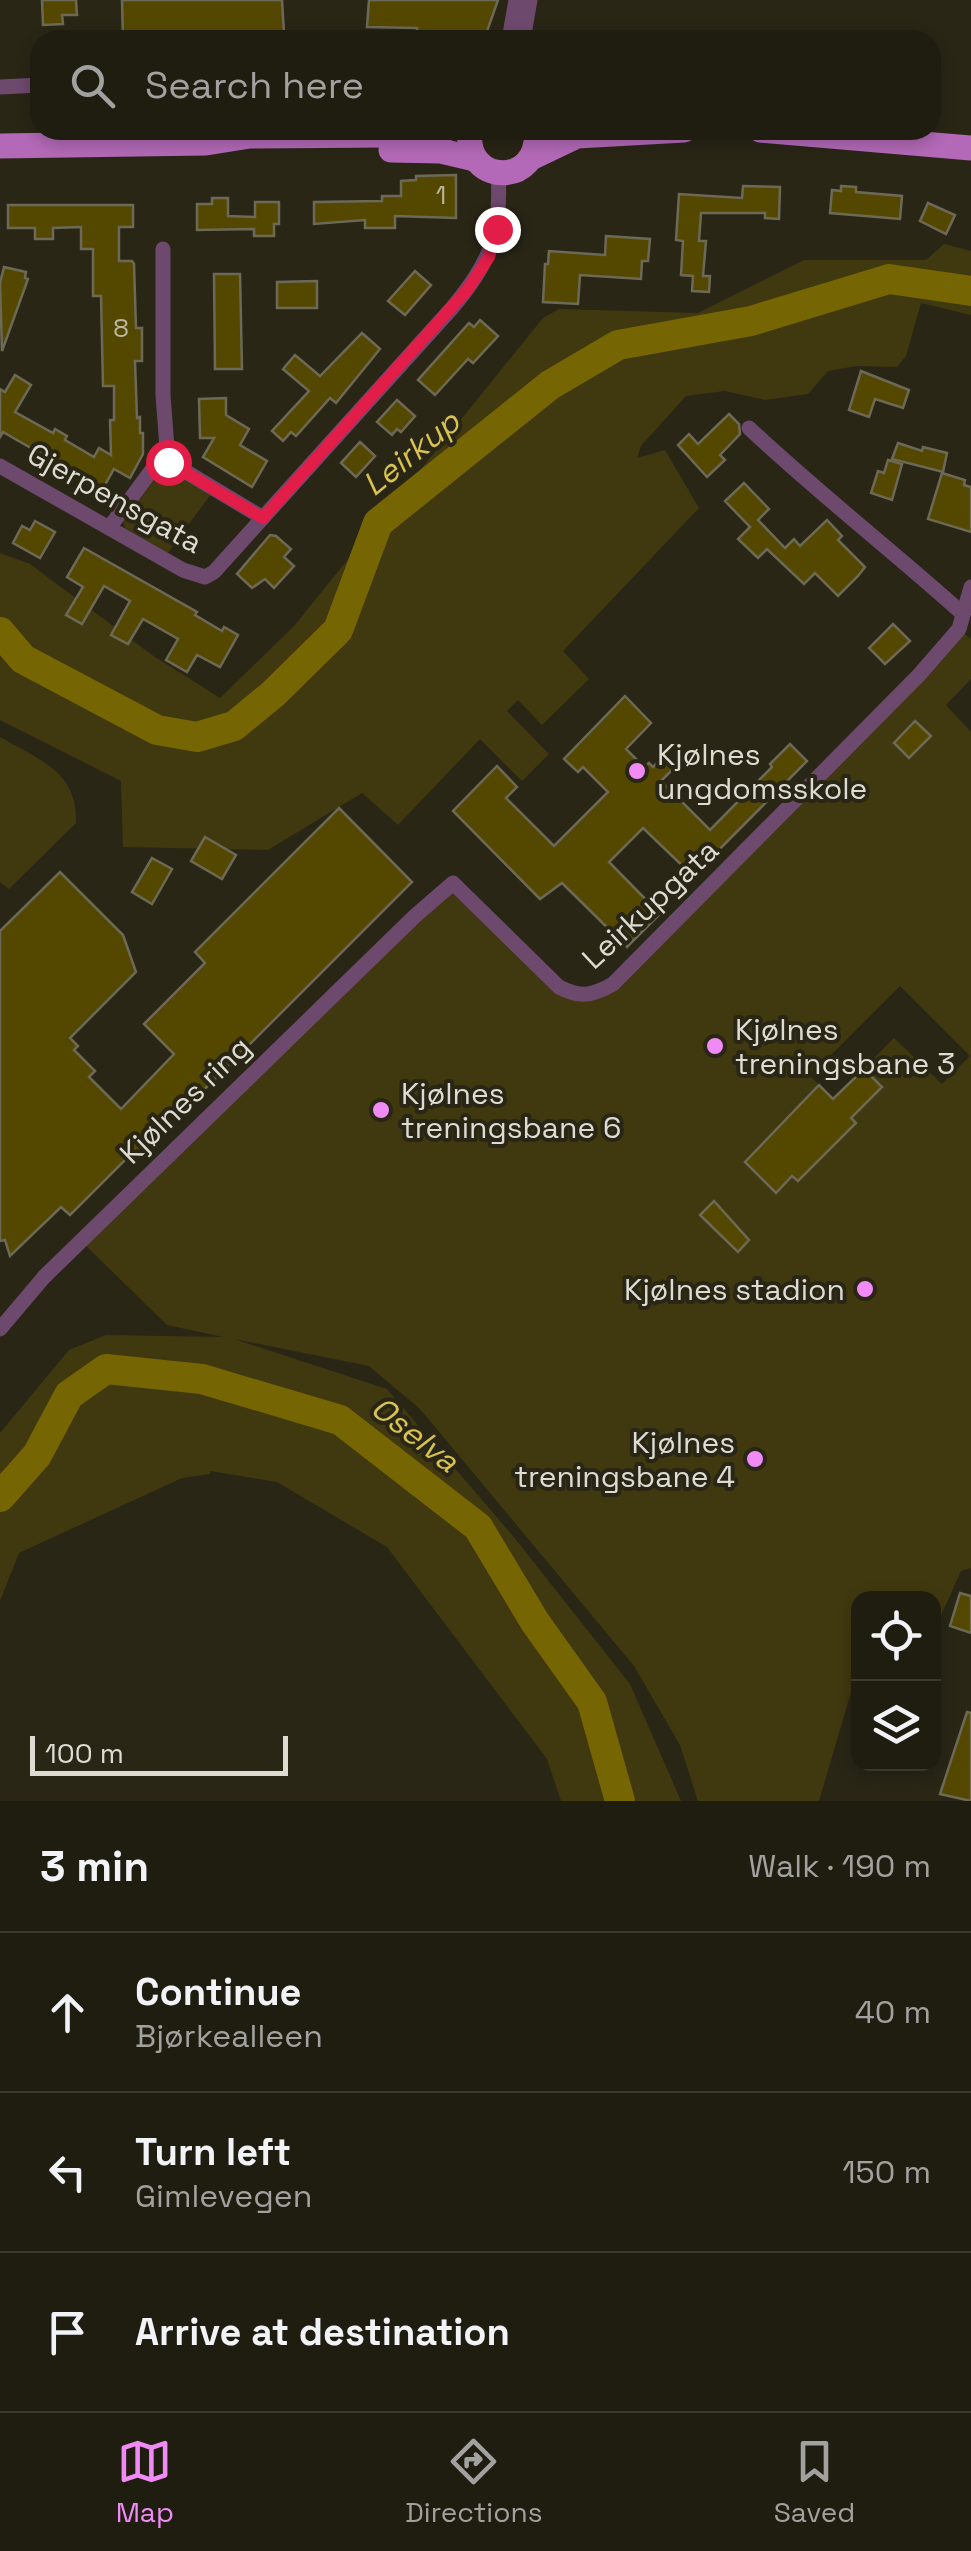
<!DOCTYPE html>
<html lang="en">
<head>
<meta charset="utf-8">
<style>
	:root { --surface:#1f1c10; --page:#272519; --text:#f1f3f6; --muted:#a1a19f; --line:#3c3a30; --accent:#f08bf5 }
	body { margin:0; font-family:"Space Grotesk",sans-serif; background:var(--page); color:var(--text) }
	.controls { position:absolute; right:30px; bottom:30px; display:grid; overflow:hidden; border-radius:20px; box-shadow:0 5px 15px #0003 }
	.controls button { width:90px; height:90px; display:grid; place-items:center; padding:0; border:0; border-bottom:2px solid var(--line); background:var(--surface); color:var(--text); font:50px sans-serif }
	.scale { position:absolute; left:30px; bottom:25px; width:258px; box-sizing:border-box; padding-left:10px; border:5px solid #dedcd2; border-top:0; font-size:28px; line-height:35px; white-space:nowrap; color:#dedcd2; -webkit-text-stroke:8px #292616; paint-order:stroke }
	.stop { position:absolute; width:30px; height:30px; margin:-22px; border:8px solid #e11d48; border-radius:50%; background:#fff }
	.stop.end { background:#e11d48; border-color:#fff; box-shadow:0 2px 10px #0008 }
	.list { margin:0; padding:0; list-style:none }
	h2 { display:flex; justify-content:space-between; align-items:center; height:130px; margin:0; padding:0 40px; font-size:42px }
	h2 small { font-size:32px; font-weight:400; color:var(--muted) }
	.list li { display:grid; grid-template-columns:65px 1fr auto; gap:30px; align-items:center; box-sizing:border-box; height:160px; padding:0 40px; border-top:2px solid var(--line) }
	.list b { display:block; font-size:38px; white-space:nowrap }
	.list p { margin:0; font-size:32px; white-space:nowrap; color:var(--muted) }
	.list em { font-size:32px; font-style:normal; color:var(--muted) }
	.icon { flex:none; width:55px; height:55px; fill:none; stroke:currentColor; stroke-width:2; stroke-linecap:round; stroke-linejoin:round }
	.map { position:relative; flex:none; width:971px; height:1801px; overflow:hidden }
	.search { position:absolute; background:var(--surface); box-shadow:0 5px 15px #0003; left:30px; right:30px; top:30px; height:110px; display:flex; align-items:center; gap:25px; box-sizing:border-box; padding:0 35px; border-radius:30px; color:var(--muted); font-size:38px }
	.sheet { height:610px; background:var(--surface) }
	nav { display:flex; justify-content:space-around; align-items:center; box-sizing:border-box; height:140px; border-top:2px solid var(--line); background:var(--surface); font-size:28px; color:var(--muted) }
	nav a { display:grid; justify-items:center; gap:5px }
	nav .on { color:var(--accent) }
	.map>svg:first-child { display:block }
	.green { fill:#40380f; fill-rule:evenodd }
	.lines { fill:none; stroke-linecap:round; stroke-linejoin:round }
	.river { stroke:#766603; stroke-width:30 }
	.building { fill:#544800; stroke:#6c6957; stroke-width:2.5 }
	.street { stroke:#6d496e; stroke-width:15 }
	.primary { stroke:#b369b7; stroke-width:25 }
	.route { stroke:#e11d48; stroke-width:12 }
	.poi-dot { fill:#f08bf5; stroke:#292616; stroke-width:4 }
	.labels { text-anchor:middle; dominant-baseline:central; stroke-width:8; stroke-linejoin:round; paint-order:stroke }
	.number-label { font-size:25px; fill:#bcb79e }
	.street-label { font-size:30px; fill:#dedcd2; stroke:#292616 }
	.poi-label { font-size:30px; fill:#dedcd2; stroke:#292616; text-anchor:start }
	.water-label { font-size:32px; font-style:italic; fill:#d8c250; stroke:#292616 }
</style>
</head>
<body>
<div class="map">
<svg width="971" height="1801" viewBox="0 0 971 1801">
	<rect width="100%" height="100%" fill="#292616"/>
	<g class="green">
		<polygon points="944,244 971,251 971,315 921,303 906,356 897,367 857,366 828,371 808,394 765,400 725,391 686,396 641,446 637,458 665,450 699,508 563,651 589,679 542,725 518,700 507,711 549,754 522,781 480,739 398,825 362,793 268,850 123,847 121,781 0,720 0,553 30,564 152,655 220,698 294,626 543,318 559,309 698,313 804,260 926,260"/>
		<polygon points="172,473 185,477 211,494 168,553 125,528 123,522 158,475"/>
		<path d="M959,629L971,639V679L946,705L971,732V1568L961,1571L934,1631V1598H858V1669L819,1801H698L680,1745L634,1666L420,1409L369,1366L234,1339L387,1389L513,1536L630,1684L681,1801H561L547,1759L387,1547L277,1482L210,1471V1474L182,1478L19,1553L0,1601V1433L69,1350L106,1335L223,1337L167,1325L81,1241L453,883L559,986L596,993ZM900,986L970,1056L942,1084L894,1038L833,1099L810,1076Z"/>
		<path d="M0,737C39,760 78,771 76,823L9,889L0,882Z"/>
	</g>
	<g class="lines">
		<g class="river">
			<polyline points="0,632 23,659 157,730 197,737 234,726 273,694 338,630 378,523 550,385 618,345 751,321 889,279 971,291"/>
			<polyline points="0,1497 37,1455 69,1395 106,1369 202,1379 340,1420 478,1527 535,1622 592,1702 620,1801"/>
		</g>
	</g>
	<g class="building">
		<polygon points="42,0 76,0 77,15 62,15 63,24 43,25"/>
		<polygon points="122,0 282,0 284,33 269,33 269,40 123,40"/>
		<polygon points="369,0 498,0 485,37 459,37 459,32 417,32 417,28 367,27"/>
		<polygon points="456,175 456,218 395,216 395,228 365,228 365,220 314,224 314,202 382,201 382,196 401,196 401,181 416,180 416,176"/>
		<polygon points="743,186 780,187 779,219 765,218 765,213 701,213 699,241 706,241 703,276 710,276 709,292 692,291 693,276 681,275 683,241 676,240 679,194 742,198"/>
		<polygon points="841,186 856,187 856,192 902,196 900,219 830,213 832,190 841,191"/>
		<polygon points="212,198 228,198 228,216 255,217 255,202 279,202 279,224 274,224 274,236 254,236 254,229 197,230 197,204 212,204"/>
		<polygon points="928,203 955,215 946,234 920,221"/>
		<polygon points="8,205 133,205 133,227 119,227 119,261 132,261 134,264 136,328 142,328 142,361 135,361 137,418 140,417 140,433 143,433 143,454 130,478 114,469 102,490 64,472 39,457 41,454 3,432 0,437 0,389 5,392 15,375 31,385 15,412 53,433 55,429 67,436 65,440 94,457 99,448 111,455 110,420 114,420 114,386 103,386 101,296 93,296 93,249 81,249 81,227 53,228 53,239 35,239 35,228 8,228"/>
		<polygon points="606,236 650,239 648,261 642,261 641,279 580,275 578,304 543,302 545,264 548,264 549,251 605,255"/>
		<polygon points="4,267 26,272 25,278 28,279 2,351 0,283"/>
		<polygon points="415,271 431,285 405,315 388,301"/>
		<polygon points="214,274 240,274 242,369 215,369"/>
		<polygon points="317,281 317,308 277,308 277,282"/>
		<polygon points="480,320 498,336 473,363 468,359 435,395 418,380 469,323 474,327"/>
		<polygon points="362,333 380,349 336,403 330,398 296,436 291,432 283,441 272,431 309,391 283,369 295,355 320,376"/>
		<polygon points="861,371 909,390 903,408 875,399 869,417 849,410"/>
		<polygon points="226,398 226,415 249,429 240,445 267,461 252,487 203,457 214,438 200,438 199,399"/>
		<polygon points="397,400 415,416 401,432 397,429 392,435 377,422"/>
		<polygon points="729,414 739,424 740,434 720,455 725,460 707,477 678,445 689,434 698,444"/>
		<polygon points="360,442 375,456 356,477 341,463"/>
		<polygon points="898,443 922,451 923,447 947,453 943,472 892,459"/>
		<polygon points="888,460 902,464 892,500 871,493 878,471 884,473"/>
		<polygon points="942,473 965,480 964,485 971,487 971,532 928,519"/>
		<polygon points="744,483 769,509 758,520 785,548 794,539 800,546 827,520 842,536 838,540 865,567 858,576 838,596 815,573 804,584 767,549 758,558 738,539 750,527 725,501"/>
		<polygon points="35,521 55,532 40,558 13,543 22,526 30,530"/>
		<polygon points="270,535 276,536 291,549 284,557 294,566 274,588 265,579 252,588 237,574"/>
		<polygon points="84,548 197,612 195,615 222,631 224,627 238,635 220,667 197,655 187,672 166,660 178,639 143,619 128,644 111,635 130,601 104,586 82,624 66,615 83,587 67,577"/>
		<polygon points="893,624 910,641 885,664 869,648"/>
		<polygon points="625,696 651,723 626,749 644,767 649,763 653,767 665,754 677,765 661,781 710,830 772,767 770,764 790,744 807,761 693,876 643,828 609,862 660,914 627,947 562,883 540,899 453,811 497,766 517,787 506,798 554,846 608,792 583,767 578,772 564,759"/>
		<polygon points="915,721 931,736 909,758 894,743"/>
		<polygon points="339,808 412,882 212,1082 188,1105 184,1101 146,1139 151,1143 139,1154 135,1150 70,1215 61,1207 10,1256 5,1240 0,1241 0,931 60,872 123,935 136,972 70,1038 78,1046 74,1050 95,1071 89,1077 121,1109 174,1054 144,1024 205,963 195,952"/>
		<polygon points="205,837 236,855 222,879 191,861"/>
		<polygon points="152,858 172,869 152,904 132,892"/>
		<polygon points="864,1069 882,1087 851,1118 856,1123 798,1181 792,1176 776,1193 745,1162 819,1085 833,1099"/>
		<polygon points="714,1201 749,1240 738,1252 700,1215"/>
		<polygon points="960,1593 971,1596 971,1633 950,1626"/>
		<polygon points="967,1712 971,1713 971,1801 940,1794"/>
	</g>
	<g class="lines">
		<g class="street">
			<polyline points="509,40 516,0"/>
			<polyline points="523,40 530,0"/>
			<polyline points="0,87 40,85"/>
			<polyline points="163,249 163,395 168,461 263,518"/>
			<path d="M749,428C818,493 893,551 963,614"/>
			<path d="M0,466L183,570L205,577L214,572L452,308C491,262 502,233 498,173"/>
			<polyline points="109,528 154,467 168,461"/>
			<path d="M0,1329L44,1277L415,916L453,883L559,987C580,998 592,996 613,984L919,675L959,629L971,587"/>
		</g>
		<g class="primary">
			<path d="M470,130C463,187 542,187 536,130"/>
			<polyline points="760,130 971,148"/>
			<polyline points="0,146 206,143 250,136 388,135 445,130"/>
			<polyline points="391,150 441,151 475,159"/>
			<polyline points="531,158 577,136 684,130"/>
		</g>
	</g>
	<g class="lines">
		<polyline class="route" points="168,462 263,518 467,290 489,257 497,229"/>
	</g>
	<g class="poi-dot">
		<circle cx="637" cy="771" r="10"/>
		<circle cx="715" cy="1046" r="10"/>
		<circle cx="381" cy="1110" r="10"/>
		<circle cx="865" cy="1289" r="10"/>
		<circle cx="755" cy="1459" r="10"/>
	</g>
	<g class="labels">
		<g class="number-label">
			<text x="441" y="195">1</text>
			<text x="121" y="328">8</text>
		</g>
		<g class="street-label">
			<text transform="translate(115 498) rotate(29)">Gjerpensgata</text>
			<text transform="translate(650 904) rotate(-43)">Leirkupgata</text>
			<text transform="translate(185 1100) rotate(-44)">Kjølnes ring</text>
		</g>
		<g class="poi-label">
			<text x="657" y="754">Kjølnes<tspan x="657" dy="34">ungdomsskole</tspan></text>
			<text x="735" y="1029">Kjølnes<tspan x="735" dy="34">treningsbane 3</tspan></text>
			<text x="401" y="1093">Kjølnes<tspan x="401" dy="34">treningsbane 6</tspan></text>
			<text x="845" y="1289" text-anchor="end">Kjølnes stadion</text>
			<text x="735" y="1442" text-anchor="end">Kjølnes<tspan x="735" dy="34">treningsbane 4</tspan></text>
		</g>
		<g class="water-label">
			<text transform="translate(411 453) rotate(-39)">Leirkup</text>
			<text transform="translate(415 1434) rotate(38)">Oselva</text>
		</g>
	</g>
</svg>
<div class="controls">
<button><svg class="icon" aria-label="locate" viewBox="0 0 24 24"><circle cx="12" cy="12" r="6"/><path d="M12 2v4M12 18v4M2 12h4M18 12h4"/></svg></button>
<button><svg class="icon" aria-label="layers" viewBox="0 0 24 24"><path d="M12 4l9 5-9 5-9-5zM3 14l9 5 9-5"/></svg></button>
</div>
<div class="scale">100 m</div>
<div class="stop" style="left:168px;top:462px"></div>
<div class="stop end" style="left:497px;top:229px"></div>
<div class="search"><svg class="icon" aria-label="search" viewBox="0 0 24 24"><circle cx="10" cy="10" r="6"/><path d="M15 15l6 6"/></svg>Search here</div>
</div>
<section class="sheet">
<h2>3 min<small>Walk · 190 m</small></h2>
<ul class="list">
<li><svg class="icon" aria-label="ahead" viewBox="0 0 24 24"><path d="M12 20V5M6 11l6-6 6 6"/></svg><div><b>Continue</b><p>Bjørkealleen</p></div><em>40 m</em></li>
<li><svg class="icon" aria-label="left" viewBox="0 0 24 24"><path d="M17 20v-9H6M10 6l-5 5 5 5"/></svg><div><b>Turn left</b><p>Gimlevegen</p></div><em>150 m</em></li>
<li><svg class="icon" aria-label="arrive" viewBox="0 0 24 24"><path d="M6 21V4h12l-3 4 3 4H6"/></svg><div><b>Arrive at destination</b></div></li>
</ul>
</section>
<nav>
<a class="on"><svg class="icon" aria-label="map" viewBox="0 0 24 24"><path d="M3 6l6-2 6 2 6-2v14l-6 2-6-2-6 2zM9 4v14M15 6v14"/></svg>Map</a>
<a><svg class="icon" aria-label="directions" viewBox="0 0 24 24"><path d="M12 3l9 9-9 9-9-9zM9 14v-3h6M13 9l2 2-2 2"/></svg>Directions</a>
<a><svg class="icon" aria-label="saved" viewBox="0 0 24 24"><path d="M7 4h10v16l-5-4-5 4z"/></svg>Saved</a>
</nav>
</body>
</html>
